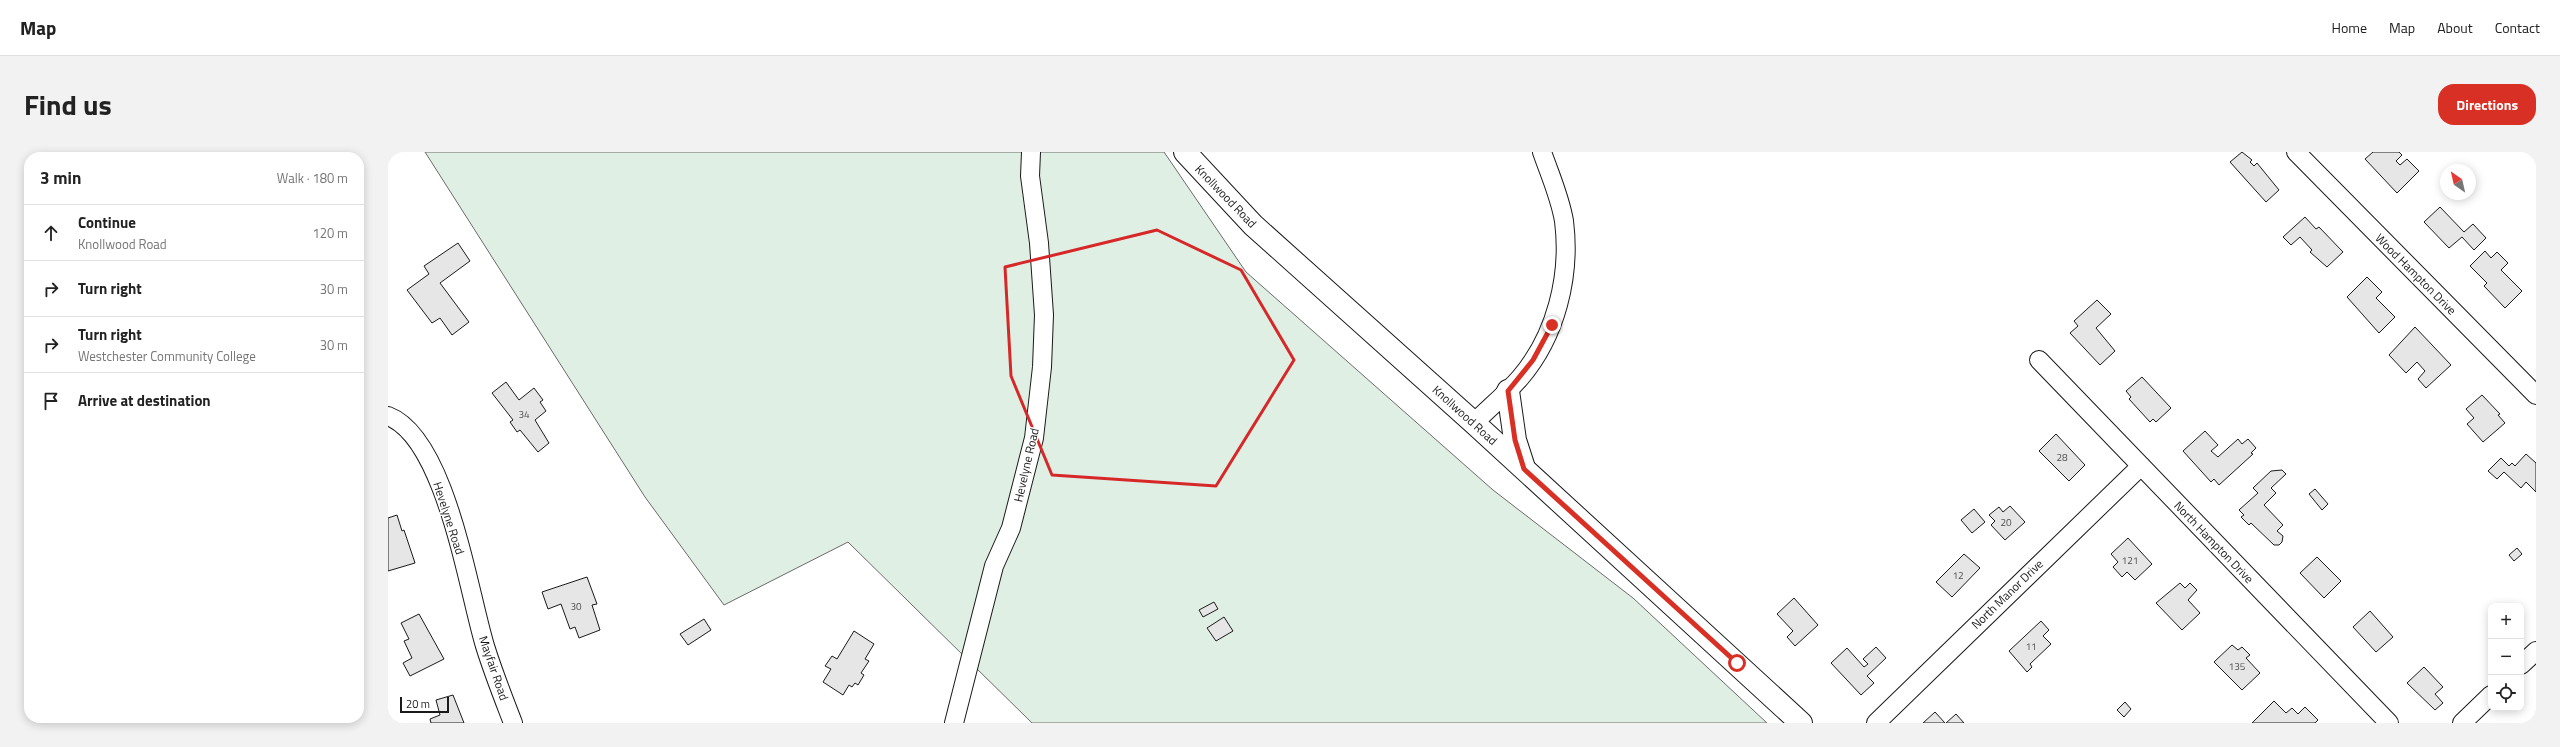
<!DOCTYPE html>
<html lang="en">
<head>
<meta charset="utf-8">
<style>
	:root { --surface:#fff; --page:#f2f2f2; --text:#222; --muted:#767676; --line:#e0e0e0; --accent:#d93025 }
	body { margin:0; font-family:"Titillium Web",sans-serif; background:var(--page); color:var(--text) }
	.controls { position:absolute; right:12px; bottom:12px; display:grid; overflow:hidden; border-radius:8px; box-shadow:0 2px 10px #0003 }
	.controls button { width:36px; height:36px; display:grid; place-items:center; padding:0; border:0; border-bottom:1px solid var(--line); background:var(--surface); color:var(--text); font:20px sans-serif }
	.compass { position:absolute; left:2052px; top:12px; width:36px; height:36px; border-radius:50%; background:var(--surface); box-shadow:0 2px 10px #0003; rotate:326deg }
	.scale { position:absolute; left:12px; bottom:10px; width:49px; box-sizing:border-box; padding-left:4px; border:2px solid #1a1a1a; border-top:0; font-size:11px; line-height:14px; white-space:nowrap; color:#1a1a1a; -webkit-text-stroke:3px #fff; paint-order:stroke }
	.stop { position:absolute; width:12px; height:12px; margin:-9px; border:3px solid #d93025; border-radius:50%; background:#fff }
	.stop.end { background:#d93025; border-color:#fff; box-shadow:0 1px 4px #0008 }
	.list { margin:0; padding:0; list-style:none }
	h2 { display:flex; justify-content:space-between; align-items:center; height:52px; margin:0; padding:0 16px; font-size:17px }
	h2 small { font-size:13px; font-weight:400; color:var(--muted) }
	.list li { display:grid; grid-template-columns:26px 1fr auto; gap:12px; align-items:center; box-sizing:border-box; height:56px; padding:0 16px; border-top:1px solid var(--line) }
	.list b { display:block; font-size:15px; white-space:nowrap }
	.list p { margin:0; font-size:13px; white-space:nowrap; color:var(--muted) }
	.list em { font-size:13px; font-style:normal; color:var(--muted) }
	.icon { flex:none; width:22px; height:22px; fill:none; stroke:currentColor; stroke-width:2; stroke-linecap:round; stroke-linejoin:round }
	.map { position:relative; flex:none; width:2148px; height:571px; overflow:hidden; border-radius:16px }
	header { display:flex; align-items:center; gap:24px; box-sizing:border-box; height:56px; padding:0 20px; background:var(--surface); border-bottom:1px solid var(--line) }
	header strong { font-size:19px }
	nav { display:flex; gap:22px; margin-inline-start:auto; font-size:14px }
	.intro { display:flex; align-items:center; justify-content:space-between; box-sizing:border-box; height:96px; padding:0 24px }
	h1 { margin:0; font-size:28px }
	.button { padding:10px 18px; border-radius:16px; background:var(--accent); color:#fff; font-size:14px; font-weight:700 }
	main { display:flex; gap:24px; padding:0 24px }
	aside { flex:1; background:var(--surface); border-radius:16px; box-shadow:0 2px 10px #0003 }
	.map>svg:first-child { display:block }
	.green { fill:#e0efe3; stroke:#6a6a6a }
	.building { fill:#e6e6e6; stroke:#1a1a1a }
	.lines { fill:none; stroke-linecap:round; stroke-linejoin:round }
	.minor-casing { stroke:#1a1a1a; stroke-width:20 }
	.major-casing { stroke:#1a1a1a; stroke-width:24 }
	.minor { stroke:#fff; stroke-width:18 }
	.major { stroke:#fff; stroke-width:22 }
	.route { stroke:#d93025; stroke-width:5 }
	.marked { fill:none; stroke:#d62828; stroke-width:3; stroke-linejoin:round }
	.labels { text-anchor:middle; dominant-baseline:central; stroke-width:3; stroke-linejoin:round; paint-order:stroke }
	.number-label { font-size:10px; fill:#4d4d4d }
	.street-label { font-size:12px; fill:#1a1a1a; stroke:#fff }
</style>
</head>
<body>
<header>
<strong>Map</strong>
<nav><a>Home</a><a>Map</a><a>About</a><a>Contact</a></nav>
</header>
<div class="intro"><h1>Find us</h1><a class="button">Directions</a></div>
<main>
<aside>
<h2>3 min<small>Walk · 180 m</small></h2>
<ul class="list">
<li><svg class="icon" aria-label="ahead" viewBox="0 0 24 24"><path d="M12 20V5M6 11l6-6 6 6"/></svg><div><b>Continue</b><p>Knollwood Road</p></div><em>120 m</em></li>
<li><svg class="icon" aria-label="right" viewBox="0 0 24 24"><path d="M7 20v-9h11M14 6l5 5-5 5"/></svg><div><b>Turn right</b></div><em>30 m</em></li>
<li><svg class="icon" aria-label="right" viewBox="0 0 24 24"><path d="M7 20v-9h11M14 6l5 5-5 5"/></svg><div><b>Turn right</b><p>Westchester Community College</p></div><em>30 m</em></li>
<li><svg class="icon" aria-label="arrive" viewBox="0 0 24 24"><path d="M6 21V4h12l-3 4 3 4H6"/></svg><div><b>Arrive at destination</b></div></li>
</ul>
</aside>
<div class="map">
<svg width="2148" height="571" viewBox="0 0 2148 571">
	<rect width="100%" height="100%" fill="#fff"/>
	<polygon class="green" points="37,0 776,0 858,120 1105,338 1245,446 1379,571 644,571 460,390 336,453 257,345"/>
	<g class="building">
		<polygon points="1854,0 1864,8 1862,10 1866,14 1869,11 1891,38 1878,50 1842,10"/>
		<polygon points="1985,0 2011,0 2014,3 2008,9 2012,13 2019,7 2031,19 2009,41 1977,7"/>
		<polygon points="2052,55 2076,80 2085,72 2098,86 2086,98 2074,85 2061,96 2036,70"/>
		<polygon points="1917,65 1928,77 1931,75 1955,100 1939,115 1922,100 1924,98 1912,85 1903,93 1895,85"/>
		<polygon points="70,91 82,109 52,131 81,170 64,183 52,166 44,171 19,138 41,122 36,114"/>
		<polygon points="2097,99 2103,106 2109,100 2120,111 2113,118 2134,139 2117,156 2096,134 2099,131 2082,114"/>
		<polygon points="1979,125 1994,140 1988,146 2007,165 1991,181 1959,145"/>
		<polygon points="1709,148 1723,162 1708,176 1727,199 1712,213 1682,181 1690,174 1686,169"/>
		<polygon points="2027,175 2063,213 2038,236 2030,227 2037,219 2029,210 2018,221 2001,203"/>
		<polygon points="1754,225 1783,256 1768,270 1765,267 1762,270 1741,247 1743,245 1738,239"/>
		<polygon points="118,230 131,248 146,236 155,248 152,250 158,259 147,268 161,291 150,300 132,278 129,280 122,270 125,268 104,241"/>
		<polygon points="2094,243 2112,262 2110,263 2117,271 2095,290 2079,272 2086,266 2078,257"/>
		<polygon points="1817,279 1830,293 1823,299 1830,305 1850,287 1854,292 1860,287 1868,296 1863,301 1865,302 1831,333 1826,327 1823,330 1795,299"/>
		<polygon points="1668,282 1697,313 1681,329 1651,299"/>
		<polygon points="2138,302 2148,311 2148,340 2138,330 2133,336 2116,320 2109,327 2100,319 2113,306 2121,314 2124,311 2127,314"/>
		<polygon points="1894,318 1898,322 1883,336 1888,341 1876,353 1895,373 1889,379 1895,384 1894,390 1891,393 1886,393 1863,371 1861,373 1853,365 1856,363 1851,358 1870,341 1865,336 1883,319"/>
		<polygon points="1927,337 1940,352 1934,358 1921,342"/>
		<polygon points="1622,354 1637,370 1617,388 1603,373 1607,369 1601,363 1611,355 1615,360"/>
		<polygon points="1586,357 1597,370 1584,381 1573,368"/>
		<polygon points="9,363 14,379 16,378 27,411 0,419 0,366"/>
		<polygon points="1740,386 1764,412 1747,428 1739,420 1734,425 1725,415 1730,410 1723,402"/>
		<polygon points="2129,396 2134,402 2126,409 2121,403"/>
		<polygon points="1576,402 1592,416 1564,445 1548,430"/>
		<polygon points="1929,405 1953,429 1936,446 1912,421"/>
		<polygon points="199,425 209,452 204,453 212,478 191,486 187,475 182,477 173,452 160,457 154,440"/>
		<polygon points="1792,431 1797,436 1802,431 1809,438 1800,448 1812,461 1794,478 1768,451"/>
		<polygon points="1406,446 1430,473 1407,494 1399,485 1405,479 1389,462"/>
		<polygon points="826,450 830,457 815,465 811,458"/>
		<polygon points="1982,459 2005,485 1988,500 1965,475"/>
		<polygon points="31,462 56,507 22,524 15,511 24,506 16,489 21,487 13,471"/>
		<polygon points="836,465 845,479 828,489 819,476"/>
		<polygon points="316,467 323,478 300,493 292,482"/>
		<polygon points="1653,469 1661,478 1655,484 1663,492 1642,512 1644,515 1639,520 1621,499"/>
		<polygon points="466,479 486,492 477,507 481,509 473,521 476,523 470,533 467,531 464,535 461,533 455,543 435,530 443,517 437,514 444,504 449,507"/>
		<polygon points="1844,493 1850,498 1854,495 1862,503 1858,506 1872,521 1854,538 1826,510"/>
		<polygon points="1488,495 1498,506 1479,524 1486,531 1473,543 1443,511 1459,496 1476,515 1480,512 1475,507"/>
		<polygon points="2036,515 2055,535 2047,542 2055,551 2047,558 2019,531"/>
		<polygon points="65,543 76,571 43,571 42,567 52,563 48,548"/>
		<polygon points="1886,549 1898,561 1904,556 1910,562 1917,555 1930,568 1927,571 1864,571"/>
		<polygon points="1737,550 1743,557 1736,565 1729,558"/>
		<polygon points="1547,560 1557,571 1535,571"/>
		<polygon points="1568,562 1576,571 1558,571"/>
	</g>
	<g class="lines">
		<defs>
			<g id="minor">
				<polyline points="1908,0 2148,243"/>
				<polyline points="1651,208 2001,571"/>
				<path d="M0,264C58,286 80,438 97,494C105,520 115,545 125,571"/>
				<path d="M1086,271C1101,256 1118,242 1132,226C1168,184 1183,124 1176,69C1172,45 1162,23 1154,0"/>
				<polyline points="2133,513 2148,499"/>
				<polyline points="566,571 606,414 623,376 646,286 654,215 656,163 651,91 642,24 643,0"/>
				<polyline points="1488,571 1753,314"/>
				<polyline points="2074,571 2103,543"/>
			</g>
			<g id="major">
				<polyline points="797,0 865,73 1086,271 1413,571"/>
				<polyline points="1120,239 1127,288 1136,316"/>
			</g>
		</defs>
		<use href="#minor" class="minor-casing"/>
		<use href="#major" class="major-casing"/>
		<use href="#minor" class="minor"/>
		<use href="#major" class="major"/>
	</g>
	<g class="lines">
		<polyline class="route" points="1164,173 1145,208 1120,239 1127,288 1136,317 1349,511"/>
	</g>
	<path class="marked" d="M769,78L853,118L906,208L828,334L664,323L623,224L617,115Z"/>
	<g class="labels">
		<g class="number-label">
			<text x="136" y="262">34</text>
			<text x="1674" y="305">28</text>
			<text x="1618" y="370">20</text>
			<text x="1742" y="408">121</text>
			<text x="1570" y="423">12</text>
			<text x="188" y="454">30</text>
			<text x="1643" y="494">11</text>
			<text x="1849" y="514">135</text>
		</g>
		<g class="street-label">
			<text transform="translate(838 44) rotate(46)">Knollwood Road</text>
			<text transform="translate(2028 122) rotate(45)">Wood Hampton Drive</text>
			<text transform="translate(1077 263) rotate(42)">Knollwood Road</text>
			<text transform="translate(638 313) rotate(-77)">Hevelyne Road</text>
			<text transform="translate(61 366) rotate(72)">Hevelyne Road</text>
			<text transform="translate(1826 390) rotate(46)">North Hampton Drive</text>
			<text transform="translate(1619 442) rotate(-44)">North Manor Drive</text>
			<text transform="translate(106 516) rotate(71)">Mayfair Road</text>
		</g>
	</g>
</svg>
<div class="controls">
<button>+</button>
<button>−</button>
<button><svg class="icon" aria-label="locate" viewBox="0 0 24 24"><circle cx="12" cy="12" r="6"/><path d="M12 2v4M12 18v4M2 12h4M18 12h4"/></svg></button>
</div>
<svg class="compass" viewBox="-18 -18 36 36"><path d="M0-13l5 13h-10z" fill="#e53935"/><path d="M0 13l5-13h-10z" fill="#767676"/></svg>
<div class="scale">20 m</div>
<div class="stop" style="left:1349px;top:511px"></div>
<div class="stop end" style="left:1164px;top:173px"></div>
</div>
</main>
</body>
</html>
